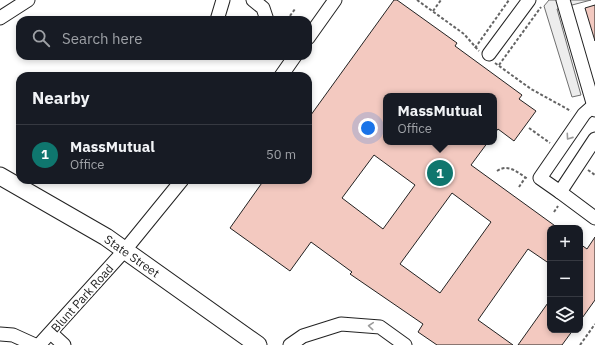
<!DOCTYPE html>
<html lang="en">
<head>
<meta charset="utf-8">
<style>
	:root { --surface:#171b24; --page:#20242c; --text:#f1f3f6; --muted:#9ea1a6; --line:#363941; --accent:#0f766e }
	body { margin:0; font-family:"IBM Plex Sans",sans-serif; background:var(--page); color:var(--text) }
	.controls { position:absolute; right:12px; bottom:12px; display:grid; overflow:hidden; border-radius:8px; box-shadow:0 2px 6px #0003 }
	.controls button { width:36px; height:36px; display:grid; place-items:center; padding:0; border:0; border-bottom:1px solid var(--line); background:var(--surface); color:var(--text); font:20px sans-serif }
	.you { position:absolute; left:368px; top:128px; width:14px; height:14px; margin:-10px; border:3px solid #fff; border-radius:50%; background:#1a73e8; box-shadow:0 0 0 6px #1a73e833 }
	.badge { display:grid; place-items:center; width:26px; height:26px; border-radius:50%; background:var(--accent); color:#fff; font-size:13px; font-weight:700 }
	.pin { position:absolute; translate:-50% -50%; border:2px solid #fff; box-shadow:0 1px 4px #0006 }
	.popup { position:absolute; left:383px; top:93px; width:114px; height:52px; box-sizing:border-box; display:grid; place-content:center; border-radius:8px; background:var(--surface); filter:drop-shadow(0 1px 3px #0005); font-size:13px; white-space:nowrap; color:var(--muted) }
	.popup b { font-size:15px; color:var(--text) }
	.popup::after { content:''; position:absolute; left:50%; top:100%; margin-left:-8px; border:8px solid transparent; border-top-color:var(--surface) }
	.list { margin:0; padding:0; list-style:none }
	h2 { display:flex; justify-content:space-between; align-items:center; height:52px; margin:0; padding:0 16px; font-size:17px }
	h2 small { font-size:13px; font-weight:400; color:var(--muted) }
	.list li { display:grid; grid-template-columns:26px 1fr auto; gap:12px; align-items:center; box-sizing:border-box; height:60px; padding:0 16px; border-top:1px solid var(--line) }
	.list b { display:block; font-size:15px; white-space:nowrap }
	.list p { margin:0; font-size:13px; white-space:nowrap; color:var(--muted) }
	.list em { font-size:13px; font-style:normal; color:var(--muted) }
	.icon { flex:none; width:22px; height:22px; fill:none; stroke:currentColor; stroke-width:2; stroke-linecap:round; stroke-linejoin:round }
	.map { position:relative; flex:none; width:595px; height:345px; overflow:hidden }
	.search { position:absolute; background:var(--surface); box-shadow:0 2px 6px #0003; left:16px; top:16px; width:296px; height:44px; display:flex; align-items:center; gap:10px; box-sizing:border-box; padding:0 14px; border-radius:12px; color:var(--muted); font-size:15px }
	.panel { position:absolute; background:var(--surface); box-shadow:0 2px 6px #0003; left:16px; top:72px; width:296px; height:112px; border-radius:12px }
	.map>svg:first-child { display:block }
	.parking { fill:#ededed; stroke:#6f6f6f }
	.building { fill:#f3c9c0; stroke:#222; fill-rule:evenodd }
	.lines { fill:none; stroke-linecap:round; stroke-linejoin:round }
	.minor-casing { stroke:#222; stroke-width:15 }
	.major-casing { stroke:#222; stroke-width:19 }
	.path { stroke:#646464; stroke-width:2; stroke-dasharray:3 2; stroke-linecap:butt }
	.minor { stroke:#fff; stroke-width:13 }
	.major { stroke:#fff; stroke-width:17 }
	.oneway { stroke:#9c9c9c }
	.labels { text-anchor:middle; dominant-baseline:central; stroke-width:3; stroke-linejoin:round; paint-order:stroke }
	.street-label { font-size:12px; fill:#222; stroke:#fff }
</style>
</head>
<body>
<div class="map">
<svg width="595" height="345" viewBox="0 0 595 345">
	<rect width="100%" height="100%" fill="#fff"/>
	<polygon class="parking" points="549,0 591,0 557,9 581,95 572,97 544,6"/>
	<g class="building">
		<path d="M394,0H397L457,43L455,46L522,95L519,99L536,111L514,141L498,129L494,134V96H386V142H488L471,165L558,228H550V264L528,249L478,320L513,345H437L418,332L423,324L350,274L352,272L311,242L290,271L230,228L264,180H308V119ZM374,155L415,185L383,229L342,198ZM452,193L491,222L440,293L400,264Z"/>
		<polygon points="595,5 595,41 585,8"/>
		<polygon points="595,237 595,300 580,321 580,244 587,249"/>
		<polygon points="550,300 550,330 573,330 562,345 518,345"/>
	</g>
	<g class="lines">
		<defs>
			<g id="minor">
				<polyline points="253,0 263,8 267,20"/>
				<polyline points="563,0 595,110"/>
				<polyline points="0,18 28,0"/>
				<polyline points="217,20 223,0"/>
				<polyline points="308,38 335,0"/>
				<polyline points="489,54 529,0"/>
				<polyline points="281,76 295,56"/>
				<polyline points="593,106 584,114 540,178 560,192 595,139"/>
				<polyline points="560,192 595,218"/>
				<polyline points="51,333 64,345"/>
				<polyline points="0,334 13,335 35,345"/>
				<polyline points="39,345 125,250 182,180"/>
				<polyline points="290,345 303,336 341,324 380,327 405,345"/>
			</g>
			<polyline id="major" points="0,176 106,237 258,345"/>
		</defs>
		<use href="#minor" class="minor-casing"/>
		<use href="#major" class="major-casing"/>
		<g class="path">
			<polyline points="417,0 464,34 479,51"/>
			<polyline points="433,11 441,0"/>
			<polyline points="287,20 295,9"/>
			<polyline points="475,48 509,0"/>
			<polyline points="495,63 531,89 571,111"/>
			<polyline points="499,65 541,7"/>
			<polyline points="529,128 550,143"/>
			<polyline points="588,170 595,175"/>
			<path d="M497,171C509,163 518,173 528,179"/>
			<polyline points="519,187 525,178"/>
			<polyline points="554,212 558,206"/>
			<polyline points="580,345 595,324"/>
		</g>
		<use href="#minor" class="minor"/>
		<use href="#major" class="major"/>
	</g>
	<defs><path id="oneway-chevron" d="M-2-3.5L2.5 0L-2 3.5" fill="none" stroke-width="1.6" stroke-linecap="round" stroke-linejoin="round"/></defs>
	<g class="oneway">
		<use href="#oneway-chevron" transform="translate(569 137) rotate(125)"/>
		<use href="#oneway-chevron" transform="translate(371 326) rotate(-175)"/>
	</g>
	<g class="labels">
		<g class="street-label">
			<text transform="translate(132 256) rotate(35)">State Street</text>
			<text transform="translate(82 298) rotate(-48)">Blunt Park Road</text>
		</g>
	</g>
</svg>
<div class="controls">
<button>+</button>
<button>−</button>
<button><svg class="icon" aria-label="layers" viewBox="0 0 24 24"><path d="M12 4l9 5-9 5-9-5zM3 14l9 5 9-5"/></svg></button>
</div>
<div class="you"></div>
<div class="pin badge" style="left:440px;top:173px">1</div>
<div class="popup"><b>MassMutual</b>Office</div>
<div class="search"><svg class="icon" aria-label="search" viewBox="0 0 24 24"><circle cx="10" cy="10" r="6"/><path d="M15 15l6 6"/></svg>Search here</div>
<section class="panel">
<h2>Nearby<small></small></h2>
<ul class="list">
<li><span class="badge">1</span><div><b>MassMutual</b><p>Office</p></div><em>50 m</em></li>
</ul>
</section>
</div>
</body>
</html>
